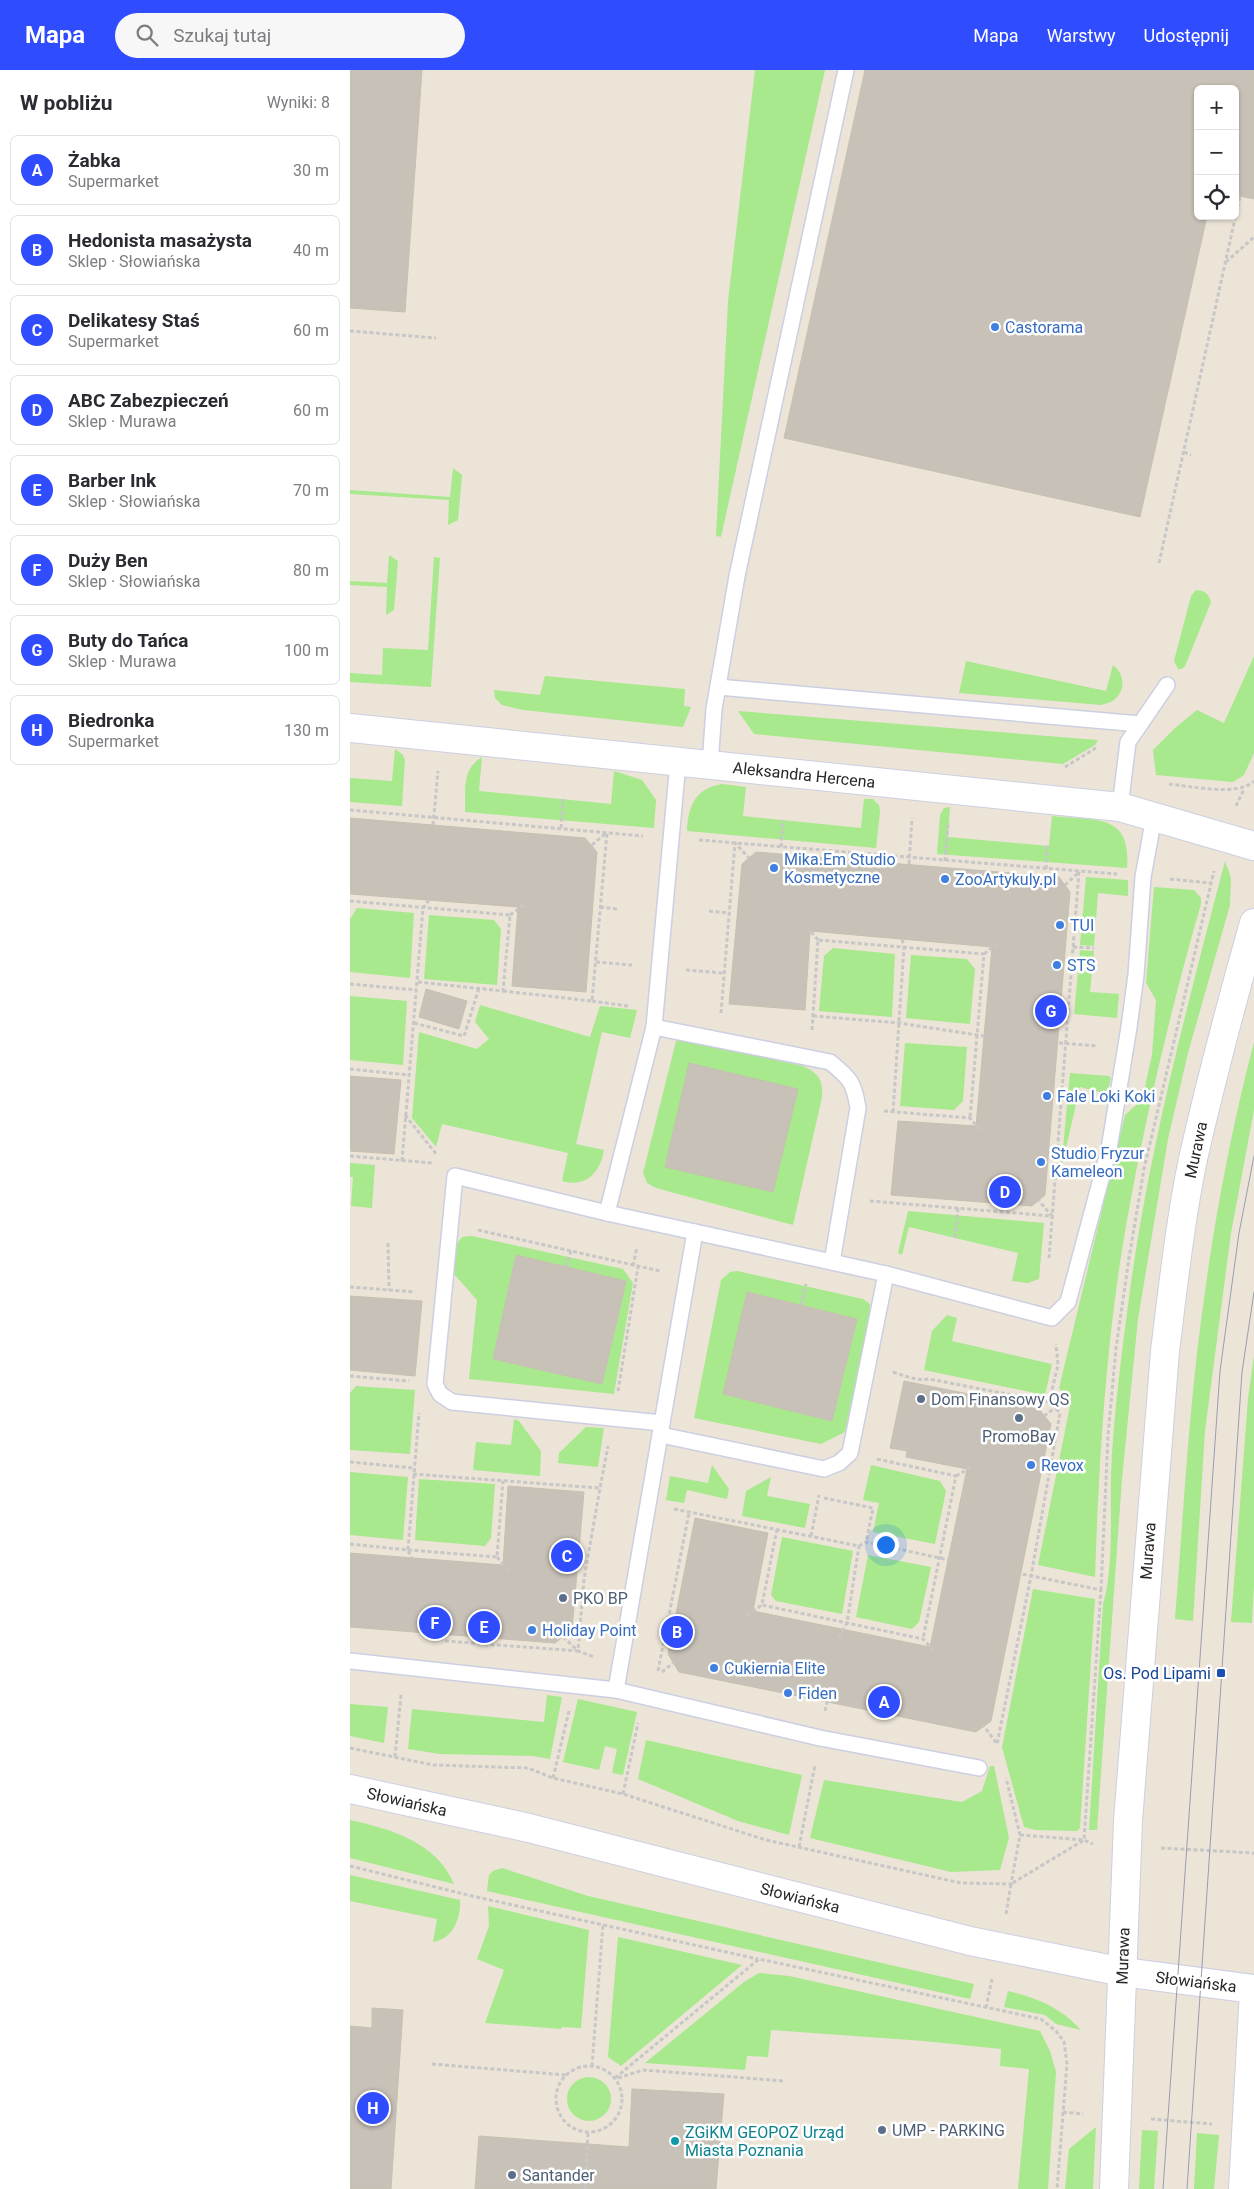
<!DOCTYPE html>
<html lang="pl">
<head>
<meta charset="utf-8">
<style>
	:root { --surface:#fff; --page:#f7f7f7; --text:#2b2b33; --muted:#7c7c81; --line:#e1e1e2; --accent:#304cff }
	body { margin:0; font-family:Roboto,sans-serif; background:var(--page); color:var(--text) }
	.controls { position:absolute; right:15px; top:15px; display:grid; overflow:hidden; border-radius:8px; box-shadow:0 1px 4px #0004 }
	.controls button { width:45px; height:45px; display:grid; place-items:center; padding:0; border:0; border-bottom:1px solid var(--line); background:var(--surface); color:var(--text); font:25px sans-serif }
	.you { position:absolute; left:535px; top:1474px; width:18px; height:18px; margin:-12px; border:4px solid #fff; border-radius:50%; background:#1a73e8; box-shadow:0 0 0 8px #1a73e833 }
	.badge { display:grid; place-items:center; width:32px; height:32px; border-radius:50%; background:var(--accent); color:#fff; font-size:16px; font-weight:700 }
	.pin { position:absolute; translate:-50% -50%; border:2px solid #fff; box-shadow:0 1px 5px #0006 }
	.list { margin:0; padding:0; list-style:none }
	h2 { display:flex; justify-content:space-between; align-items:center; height:65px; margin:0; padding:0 20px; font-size:21px }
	h2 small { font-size:16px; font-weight:400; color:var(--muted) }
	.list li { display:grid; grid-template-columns:32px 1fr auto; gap:15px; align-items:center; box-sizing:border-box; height:70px; margin:0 10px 10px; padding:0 10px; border:1px solid var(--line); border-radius:8px }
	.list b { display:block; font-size:19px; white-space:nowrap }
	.list p { margin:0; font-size:16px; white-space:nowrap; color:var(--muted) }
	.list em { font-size:16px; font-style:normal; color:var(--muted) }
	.icon { flex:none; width:28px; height:28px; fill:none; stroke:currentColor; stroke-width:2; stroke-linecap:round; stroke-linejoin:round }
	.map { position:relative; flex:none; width:904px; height:2119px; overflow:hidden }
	header { display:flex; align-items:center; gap:30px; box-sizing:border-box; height:70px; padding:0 25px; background:var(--accent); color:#fff }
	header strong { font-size:24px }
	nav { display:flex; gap:28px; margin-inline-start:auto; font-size:18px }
	.search { width:350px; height:45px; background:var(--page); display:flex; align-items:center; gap:12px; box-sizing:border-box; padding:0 18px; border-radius:28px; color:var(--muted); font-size:19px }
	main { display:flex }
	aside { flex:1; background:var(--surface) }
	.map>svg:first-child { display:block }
	.green { fill:#a7e98c; fill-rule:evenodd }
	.building { fill:#c7c1b7; stroke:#c7c0b1 }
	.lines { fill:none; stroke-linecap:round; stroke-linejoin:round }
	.service-casing { stroke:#cccfe2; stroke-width:18 }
	.minor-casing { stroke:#cccfe2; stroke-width:30 }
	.tertiary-casing { stroke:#cccfe2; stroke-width:30 }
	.path { stroke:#c7c7c7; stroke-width:3; stroke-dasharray:4 2.5; stroke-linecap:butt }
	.service { stroke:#fff; stroke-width:15 }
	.minor { stroke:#fff; stroke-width:28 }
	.tertiary { stroke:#fff; stroke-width:28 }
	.tram { stroke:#999cb4; stroke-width:1 }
	.shop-dot { fill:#3f7fe0; stroke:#fff; stroke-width:2 }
	.service-dot { fill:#5c6f8a; stroke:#fff; stroke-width:2 }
	.transit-dot { fill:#1a4fb4; stroke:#fff; stroke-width:2 }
	.culture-dot { fill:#0f9aa8; stroke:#fff; stroke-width:2 }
	.labels { text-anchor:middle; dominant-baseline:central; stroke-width:5; stroke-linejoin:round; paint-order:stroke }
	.shop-label { font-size:16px; fill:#366cbe; stroke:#fff; text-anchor:start }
	.street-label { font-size:16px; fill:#272727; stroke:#fff }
	.service-label { font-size:16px; fill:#4e5e75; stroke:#fff; text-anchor:start }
	.transit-label { font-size:16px; fill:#164399; stroke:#fff; text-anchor:end }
	.culture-label { font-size:16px; fill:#0d838f; stroke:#fff; text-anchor:start }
</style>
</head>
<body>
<header>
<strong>Mapa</strong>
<div class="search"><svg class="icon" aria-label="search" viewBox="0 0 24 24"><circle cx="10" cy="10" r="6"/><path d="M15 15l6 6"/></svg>Szukaj tutaj</div>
<nav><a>Mapa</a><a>Warstwy</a><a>Udostępnij</a></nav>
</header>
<main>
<aside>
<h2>W pobliżu<small>Wyniki: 8</small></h2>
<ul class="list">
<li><span class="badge">A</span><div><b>Żabka</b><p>Supermarket</p></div><em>30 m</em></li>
<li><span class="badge">B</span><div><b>Hedonista masażysta</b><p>Sklep · Słowiańska</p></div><em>40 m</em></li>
<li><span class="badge">C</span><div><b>Delikatesy Staś</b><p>Supermarket</p></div><em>60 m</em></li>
<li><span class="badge">D</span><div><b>ABC Zabezpieczeń</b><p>Sklep · Murawa</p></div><em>60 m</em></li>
<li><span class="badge">E</span><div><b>Barber Ink</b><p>Sklep · Słowiańska</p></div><em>70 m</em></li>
<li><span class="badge">F</span><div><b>Duży Ben</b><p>Sklep · Słowiańska</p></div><em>80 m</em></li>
<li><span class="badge">G</span><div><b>Buty do Tańca</b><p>Sklep · Murawa</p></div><em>100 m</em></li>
<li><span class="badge">H</span><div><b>Biedronka</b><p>Supermarket</p></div><em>130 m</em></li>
</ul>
</aside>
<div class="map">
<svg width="904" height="2119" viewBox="0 0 904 2119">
	<rect width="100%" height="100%" fill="#ece4d7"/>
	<g class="green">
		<polygon points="405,0 475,0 371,467 366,466 378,231"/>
		<polygon points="103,398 112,405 108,450 98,455 99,430 0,424 0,420 100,427"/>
		<polygon points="39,485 48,491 44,540 36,545 37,517 0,515 0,511 37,513"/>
		<polygon points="84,487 90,488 81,617 0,612 0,603 32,605 33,578 78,580"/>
		<path d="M846,520C855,521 858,523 861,532L835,596L832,599H828L824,591L841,526Z"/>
		<polygon points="904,586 904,683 894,705 883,712 806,705 803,680 825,658 847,640 874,653"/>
		<path d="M616,591L756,621L763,595C780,609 773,632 751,635L609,623Z"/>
		<polygon points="195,606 335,619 334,636 341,637 333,657 173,640 152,635 145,628 144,620 190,625"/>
		<polygon points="388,641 748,670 745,675 713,694 404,664"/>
		<polygon points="45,679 52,684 55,689 52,736 0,732 0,708 42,711"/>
		<path d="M132,687L129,721L261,734L264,701L292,710L297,717L306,730L304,758L115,742C116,719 111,700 132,687Z"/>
		<path d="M372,714L396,717L393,746L511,758L514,729H523L529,735L530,742L526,778L337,761C338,737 345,718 372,714Z"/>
		<path d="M600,737L598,767L699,776L702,746C744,751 782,742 777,798L587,784L590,745L594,738Z"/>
		<path d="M875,791L881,808L880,835L838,983L818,1069L788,1249L772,1409L747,1760H739L753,1534C764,1497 760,1444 761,1405C763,1351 770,1297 777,1243C796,1089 836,941 875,791Z"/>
		<polygon points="736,807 778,810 778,826 748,823 744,876 730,875"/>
		<path d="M804,817L844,820L851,828V834C821,938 796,1044 777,1150C756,1268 749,1388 745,1507L688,1495L721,1331L709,1318L775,1045L792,1030L802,985L806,930L796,913Z"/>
		<polygon points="7,838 64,843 60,908 0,902 0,849"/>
		<polygon points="79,845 144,850 151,859 147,915 74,909"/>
		<polygon points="483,878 545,884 542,947 469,941 474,886"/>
		<polygon points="730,880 744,881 740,922 769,924 767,948 724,944"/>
		<polygon points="561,885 617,889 625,899 620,954 556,948"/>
		<polygon points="0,926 57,931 53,995 0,990"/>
		<path d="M130,935L240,967L250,936L287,940L280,968L252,962L226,1074L254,1080C250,1103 236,1118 212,1111L218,1083L92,1054L86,1077L62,1048L69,962L127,979L139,969L125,952Z"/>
		<path d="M333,969L453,996C468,1003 473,1009 472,1027L443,1155L306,1118L297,1113L293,1103L326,971Z"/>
		<path d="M904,972V1040L881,1163L855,1361L843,1551L825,1549C833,1450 838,1350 851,1251C863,1157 880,1064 904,972Z"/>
		<polygon points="555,973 617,977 613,1031 604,1040 550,1036"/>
		<polygon points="720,1003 759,1006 761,1008 757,1024 730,1017 711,1100"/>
		<polygon points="0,1093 25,1095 22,1138 1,1136 3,1107 0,1107"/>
		<polygon points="558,1141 694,1153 689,1209 678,1213 662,1211 668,1183 559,1157 552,1185 548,1183"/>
		<path d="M122,1166L273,1199L283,1213L264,1324L119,1309L127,1230L104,1204L106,1175L112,1167ZM166,1185L276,1211L252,1314L143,1289L152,1250L164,1218L159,1217Z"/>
		<path d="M387,1201L513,1229L520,1234L519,1247L495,1362L471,1374L344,1348L371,1210L380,1202ZM398,1222L507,1249L482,1351L374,1324Z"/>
		<polygon points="597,1245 607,1248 602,1271 702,1294 695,1325 574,1300 582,1261"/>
		<polygon points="904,1285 904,1514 902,1553 881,1552 898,1329"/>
		<polygon points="6,1316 65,1320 60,1384 0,1380 0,1323"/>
		<polygon points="164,1349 169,1351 191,1381 190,1406 123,1400 126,1372 161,1375"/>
		<polygon points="236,1357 254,1358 248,1397 208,1393 209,1383"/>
		<polygon points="362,1395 379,1419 377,1429 337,1420 334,1433 316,1430 320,1406 358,1413"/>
		<polygon points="521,1395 590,1411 596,1421 585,1474 523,1462 529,1433 513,1430"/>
		<polygon points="0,1402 58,1407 53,1470 0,1465"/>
		<polygon points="421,1407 417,1426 460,1434 455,1458 392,1446 396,1421"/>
		<polygon points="69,1409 145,1414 141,1468 135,1476 65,1470"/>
		<polygon points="432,1467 503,1481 492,1544 426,1531 421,1525"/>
		<polygon points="518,1485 581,1497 569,1552 562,1559 506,1547"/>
		<polygon points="683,1519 745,1529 730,1758 727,1761 685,1760 674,1757 652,1677"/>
		<polygon points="197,1625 212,1627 200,1689 183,1686 90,1684 58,1679 62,1639 194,1652"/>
		<polygon points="228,1629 287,1642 273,1705 262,1703 267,1679 255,1676 249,1700 213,1692"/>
		<polygon points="0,1634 38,1637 34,1673 0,1666"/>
		<polygon points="296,1670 452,1705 439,1765 388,1751 288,1709"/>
		<polygon points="640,1696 644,1696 659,1768 650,1800 601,1802 460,1768 474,1710 612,1732 632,1721"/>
		<path d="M0,1750C41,1759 86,1772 104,1814L0,1788Z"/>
		<polygon points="152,1798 238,1826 624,1914 620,1929 137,1821 139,1805 143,1801"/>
		<path d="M0,1805L110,1830C111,1848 103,1869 83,1872L87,1849L0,1831Z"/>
		<polygon points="138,1836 239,1860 231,1958 212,1957 211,1959 135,1953 154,1900 127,1889 139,1856"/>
		<polygon points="268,1867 392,1895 271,1996 258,1987"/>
		<polygon points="409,1903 439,1906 690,1961 700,1981 706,2002 698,2119 668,2119 679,1999 650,1996 651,1979 574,1971 421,1960 418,1987 397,1986 395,2000 295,1993 394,1912"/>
		<path d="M658,1921C687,1928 710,1937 731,1960L706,1954L695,1945L654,1937Z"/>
		<circle cx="239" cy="2029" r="22"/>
		<polygon points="746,2057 743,2119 715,2119 719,2079"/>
		<polygon points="792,2060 808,2061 804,2119 789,2119"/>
		<polygon points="847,2063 869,2065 864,2119 844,2119"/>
	</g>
	<g class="building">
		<polygon points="0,0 72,0 55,242 0,238"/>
		<polygon points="515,0 904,0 904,129 885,125 885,19 848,19 848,146 857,146 790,447 434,368"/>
		<polygon points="0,748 235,768 247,782 236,922 162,916 168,837 0,824"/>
		<polygon points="406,782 709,807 720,822 695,1125 682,1136 541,1125 548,1051 626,1056 642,877 460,861 455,940 379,934 392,794"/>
		<polygon points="76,919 117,931 109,959 69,947"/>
		<polygon points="339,993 448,1019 423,1122 315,1097"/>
		<polygon points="0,1006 51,1010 44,1084 0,1081"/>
		<polygon points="166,1185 276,1211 252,1314 143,1289"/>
		<polygon points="397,1222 507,1249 482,1351 373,1324"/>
		<polygon points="0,1226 72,1231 65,1306 0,1300"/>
		<polygon points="554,1311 688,1338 701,1354 641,1651 626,1662 329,1602 318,1584 345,1448 418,1463 403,1541 580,1577 617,1399 556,1387 557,1381 540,1378"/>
		<polygon points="158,1416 234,1422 222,1560 205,1573 0,1557 0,1483 153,1495"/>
		<polygon points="22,1938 53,1940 41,2119 0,2119 0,1956 22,1958"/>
		<polygon points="282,2019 374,2024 366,2119 125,2119 129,2066 279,2077"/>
	</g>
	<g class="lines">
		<defs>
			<g id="service">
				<polyline points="368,617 790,654"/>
				<polyline points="360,695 364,639 387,506 496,0"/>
				<polyline points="770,737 778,672 817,615"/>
				<path d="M304,957L480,992C501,1009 504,1013 508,1038L482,1192"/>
				<polyline points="257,1143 105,1106 85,1314 90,1324 102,1332 312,1353"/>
				<polyline points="345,1162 536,1204 702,1248 718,1232 759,1079 779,957 786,905 793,807 804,747"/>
				<polyline points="311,1365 474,1399 489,1393 500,1383 536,1204"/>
				<polyline points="0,1591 266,1620 470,1668 629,1698"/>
				<polyline points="266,1620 345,1162 257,1143 304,957 328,692"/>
			</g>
			<polyline id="minor" points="0,658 770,737 904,776"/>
			<g id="tertiary">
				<polyline points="0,1719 179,1758 620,1871 773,1902 904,1919"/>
				<path d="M764,2119L778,1751L815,1281C823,1217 830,1152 843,1089C861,1010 882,931 904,853"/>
				<polyline points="893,2119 904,1921"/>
			</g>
		</defs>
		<use href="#service" class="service-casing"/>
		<use href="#minor" class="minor-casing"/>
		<use href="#tertiary" class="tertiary-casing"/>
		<g class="path">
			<polyline points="876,192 904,167"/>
			<polyline points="0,261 86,268"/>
			<polyline points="834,382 841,385"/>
			<polyline points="809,493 890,126"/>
			<polyline points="715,697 746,678"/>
			<path d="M819,714C840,716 888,727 904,711"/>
			<polyline points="886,736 894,719"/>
			<polyline points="0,740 293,766"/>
			<polyline points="83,755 88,701"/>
			<polyline points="211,758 213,729"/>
			<polyline points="349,770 767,804"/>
			<polyline points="242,775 256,763"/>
			<polyline points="431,777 433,750"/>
			<polyline points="595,791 598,754"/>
			<polyline points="559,794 562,748"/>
			<polyline points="696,799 697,775"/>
			<polyline points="820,809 861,813"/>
			<polyline points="715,815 729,802"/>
			<polyline points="0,831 160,845 153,921 68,912"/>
			<polyline points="250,837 267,839"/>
			<polyline points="359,841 379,843"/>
			<polyline points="160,845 174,835"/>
			<polyline points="457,857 468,870"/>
			<polyline points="723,877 744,878"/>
			<polyline points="634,884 647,873"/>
			<polyline points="246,892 282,895"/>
			<polyline points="336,900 373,903"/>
			<polyline points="0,914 67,920"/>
			<polyline points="153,921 242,931 257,763"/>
			<polyline points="242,931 278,936"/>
			<polyline points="371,943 385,773 399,788"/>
			<polyline points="463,946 549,953 634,966"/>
			<polyline points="64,953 114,966 129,918"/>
			<polyline points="462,960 468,870 634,884 620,1048"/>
			<polyline points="709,973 748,976"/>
			<polyline points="0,999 58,1005"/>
			<polyline points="534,1041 620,1048 631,1061"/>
			<polyline points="543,1042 554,877 552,869"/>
			<polyline points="55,1045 87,1085"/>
			<polyline points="0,1086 82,1093"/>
			<polyline points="52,1091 73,838 79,830"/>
			<polyline points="520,1131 702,1146 689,1131"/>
			<polyline points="128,1160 310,1201"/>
			<polyline points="605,1168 608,1138"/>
			<polyline points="38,1173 39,1220"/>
			<polyline points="699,1188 729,801"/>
			<polyline points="283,1196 287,1177"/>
			<polyline points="216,1197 221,1181"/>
			<polyline points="0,1217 65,1222"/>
			<polyline points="451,1235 456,1214"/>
			<path d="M543,1302C555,1306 566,1311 579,1309L699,1332L710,1343L681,1506L647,1674L634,1656"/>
			<polyline points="0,1306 59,1311"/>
			<polyline points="268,1321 288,1197"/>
			<polyline points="699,1332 708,1295 706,1274"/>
			<polyline points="694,1346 705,1338"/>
			<polyline points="527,1389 606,1406 573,1569"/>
			<polyline points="0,1392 63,1398"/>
			<polyline points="63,1404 250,1418 258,1376"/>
			<polyline points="606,1406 622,1397"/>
			<polyline points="474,1428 523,1438 516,1472"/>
			<polyline points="324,1439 509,1476 516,1472 599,1490"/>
			<polyline points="427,1459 412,1535 573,1569 585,1582"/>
			<polyline points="461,1466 469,1425"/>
			<polyline points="0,1474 58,1480 69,1343"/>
			<polyline points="58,1480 147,1487 153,1411"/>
			<polyline points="58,1481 62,1488"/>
			<polyline points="147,1487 158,1500"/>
			<polyline points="751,1520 758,1366 766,1278 779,1188 794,1099 864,801"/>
			<polyline points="397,1545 412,1535"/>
			<polyline points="213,1567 228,1581 244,1587"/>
			<polyline points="489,1567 497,1553 509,1476"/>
			<polyline points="95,1571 228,1581 234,1509 250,1418"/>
			<polyline points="308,1601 339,1443"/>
			<polyline points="312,1602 323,1593"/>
			<polyline points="475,1641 477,1632"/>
			<polyline points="0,1678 83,1695 178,1698 203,1708 273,1724 416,1770 611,1813 661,1814 670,1765 656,1708"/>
			<polyline points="45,1687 51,1625"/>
			<polyline points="203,1708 219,1641"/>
			<polyline points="273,1724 288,1653"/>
			<polyline points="670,1765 734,1770 743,1774"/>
			<polyline points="449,1777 465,1695"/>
			<polyline points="811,1778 904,1783"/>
			<polyline points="0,1796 122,1826 408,1889"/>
			<polyline points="656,1844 661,1814 734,1770 751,1520 672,1504"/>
			<polyline points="636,1938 642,1909"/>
			<polyline points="82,1994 216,2005"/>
			<circle cx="239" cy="2029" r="33"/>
			<polyline points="242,1996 253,1854"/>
			<polyline points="265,2008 409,1889 691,1949 706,1961 714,1972 717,1994 707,2119"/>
			<polyline points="268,2008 293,2000 434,2011"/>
			<polyline points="713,2042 733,2044"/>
			<polyline points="801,2049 862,2054"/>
			<polyline points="235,2119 238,2062"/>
		</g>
		<use href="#service" class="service"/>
		<use href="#minor" class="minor"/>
		<use href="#tertiary" class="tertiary"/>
		<g class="tram">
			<polyline points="813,2119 870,1301 889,1163 904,1086"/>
			<polyline points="837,2119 892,1302 904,1222"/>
		</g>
	</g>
	<g class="shop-dot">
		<circle cx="645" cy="257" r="5"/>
		<circle cx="424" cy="798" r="5"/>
		<circle cx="595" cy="809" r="5"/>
		<circle cx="710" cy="855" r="5"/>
		<circle cx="707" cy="895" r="5"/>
		<circle cx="697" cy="1026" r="5"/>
		<circle cx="691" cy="1092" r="5"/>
		<circle cx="681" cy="1395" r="5"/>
		<circle cx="182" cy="1560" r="5"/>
		<circle cx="364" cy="1598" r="5"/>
		<circle cx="438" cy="1623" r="5"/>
	</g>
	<g class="service-dot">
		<circle cx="571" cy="1329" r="5"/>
		<circle cx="669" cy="1348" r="5"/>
		<circle cx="213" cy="1528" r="5"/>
		<circle cx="532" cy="2060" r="5"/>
		<circle cx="162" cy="2105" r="5"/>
	</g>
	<rect class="transit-dot" x="866" y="1598" width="10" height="10" rx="2.5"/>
	<circle class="culture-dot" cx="325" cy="2071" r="5"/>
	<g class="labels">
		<g class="shop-label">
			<text x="655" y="257">Castorama</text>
			<text x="434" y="789">Mika.Em Studio<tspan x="434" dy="18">Kosmetyczne</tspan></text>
			<text x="605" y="809">ZooArtykuly.pl</text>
			<text x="720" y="855">TUI</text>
			<text x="717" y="895">STS</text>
			<text x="707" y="1026">Fale Loki Koki</text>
			<text x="701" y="1083">Studio Fryzur<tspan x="701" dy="18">Kameleon</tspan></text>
			<text x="691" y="1395">Revox</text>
			<text x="192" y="1560">Holiday Point</text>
			<text x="374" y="1598">Cukiernia Elite</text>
			<text x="448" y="1623">Fiden</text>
		</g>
		<g class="street-label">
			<text transform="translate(454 705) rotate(6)">Aleksandra Hercena</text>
			<text transform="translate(846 1080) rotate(-78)">Murawa</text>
			<text transform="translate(798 1481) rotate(-86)">Murawa</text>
			<text transform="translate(57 1732) rotate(13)">Słowiańska</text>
			<text transform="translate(450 1828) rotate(14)">Słowiańska</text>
			<text transform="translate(773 1886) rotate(-88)">Murawa</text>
			<text transform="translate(846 1912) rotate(7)">Słowiańska</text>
		</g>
		<g class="service-label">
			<text x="581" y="1329">Dom Finansowy QS</text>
			<text x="669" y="1366" text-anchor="middle">PromoBay</text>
			<text x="223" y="1528">PKO BP</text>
			<text x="542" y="2060">UMP - PARKING</text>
			<text x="172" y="2105">Santander</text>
		</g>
		<g class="transit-label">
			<text x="861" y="1603">Os. Pod Lipami</text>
		</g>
		<g class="culture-label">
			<text x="335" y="2062">ZGiKM GEOPOZ Urząd<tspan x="335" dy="18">Miasta Poznania</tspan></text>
		</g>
	</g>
</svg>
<div class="controls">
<button>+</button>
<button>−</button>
<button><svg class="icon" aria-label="locate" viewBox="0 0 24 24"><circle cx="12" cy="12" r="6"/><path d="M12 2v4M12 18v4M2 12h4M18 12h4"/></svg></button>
</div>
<div class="you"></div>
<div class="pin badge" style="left:534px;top:1632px">A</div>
<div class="pin badge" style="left:327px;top:1562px">B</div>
<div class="pin badge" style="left:217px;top:1486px">C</div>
<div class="pin badge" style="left:655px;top:1122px">D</div>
<div class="pin badge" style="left:134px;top:1557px">E</div>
<div class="pin badge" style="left:85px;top:1553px">F</div>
<div class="pin badge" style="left:701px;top:941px">G</div>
<div class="pin badge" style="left:23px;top:2038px">H</div>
</div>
</main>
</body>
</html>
